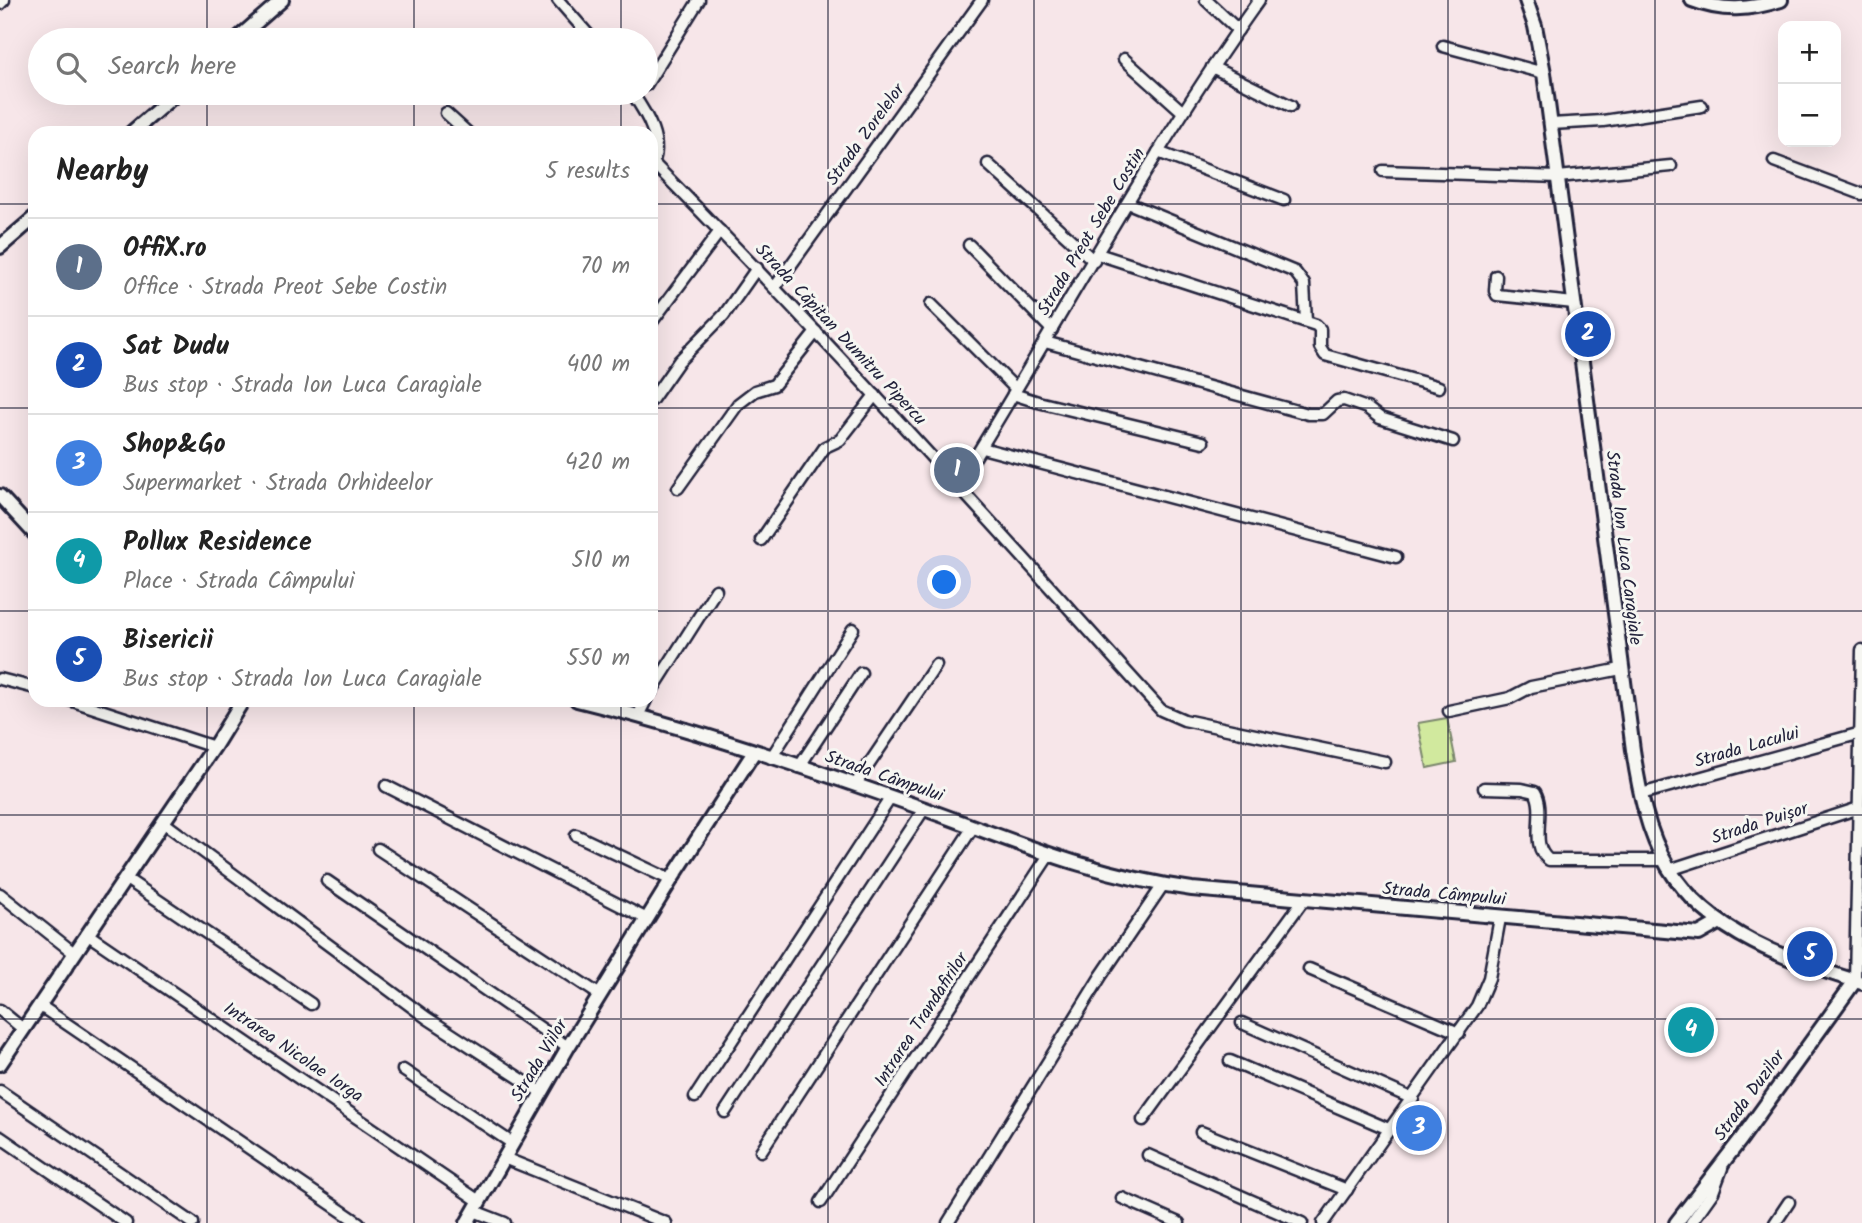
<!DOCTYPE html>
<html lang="en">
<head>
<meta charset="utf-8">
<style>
	:root { --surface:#fff; --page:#f2f2f2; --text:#222; --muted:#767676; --line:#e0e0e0; --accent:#0f766e }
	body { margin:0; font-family:Kalam,sans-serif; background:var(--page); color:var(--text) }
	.controls { position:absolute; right:21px; top:21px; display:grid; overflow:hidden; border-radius:14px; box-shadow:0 7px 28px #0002 }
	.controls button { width:63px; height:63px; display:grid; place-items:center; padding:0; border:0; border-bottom:2px solid var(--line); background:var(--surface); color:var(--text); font:35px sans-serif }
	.you { position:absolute; left:945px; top:583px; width:24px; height:24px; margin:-18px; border:5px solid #fff; border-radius:50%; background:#1a73e8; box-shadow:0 0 0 10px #1a73e833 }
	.badge { display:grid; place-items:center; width:46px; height:46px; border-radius:50%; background:var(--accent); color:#fff; font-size:23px; font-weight:700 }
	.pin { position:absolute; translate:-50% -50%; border:4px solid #fff; box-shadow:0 2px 7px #0006 }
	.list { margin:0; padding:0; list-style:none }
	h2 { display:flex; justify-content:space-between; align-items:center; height:91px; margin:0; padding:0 28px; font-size:30px }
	h2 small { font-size:23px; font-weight:400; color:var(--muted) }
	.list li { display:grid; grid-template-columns:46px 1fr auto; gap:21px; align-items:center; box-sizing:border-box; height:98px; padding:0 28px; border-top:2px solid var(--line) }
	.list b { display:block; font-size:26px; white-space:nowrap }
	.list p { margin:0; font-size:23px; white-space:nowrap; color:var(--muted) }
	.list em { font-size:23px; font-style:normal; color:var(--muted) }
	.icon { flex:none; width:38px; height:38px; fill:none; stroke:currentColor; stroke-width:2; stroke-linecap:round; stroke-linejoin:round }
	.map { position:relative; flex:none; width:1862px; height:1223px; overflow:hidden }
	.search { position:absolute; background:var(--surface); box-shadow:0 7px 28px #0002; left:28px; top:28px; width:630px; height:77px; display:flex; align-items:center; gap:18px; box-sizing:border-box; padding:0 24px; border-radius:38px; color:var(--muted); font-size:26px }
	.panel { position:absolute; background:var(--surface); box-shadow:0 7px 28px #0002; left:28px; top:126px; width:630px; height:581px; border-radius:21px }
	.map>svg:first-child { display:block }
	.pitch { fill:#d1e99e; stroke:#7a866c; stroke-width:2 }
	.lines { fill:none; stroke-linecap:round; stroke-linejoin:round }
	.street-casing { stroke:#22223b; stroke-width:15 }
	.secondary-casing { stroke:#22223b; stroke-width:18 }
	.street { stroke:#f6f6f2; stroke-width:10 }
	.secondary { stroke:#f6f6f2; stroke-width:12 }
	.grid { fill:none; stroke:#22223b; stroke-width:2; stroke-opacity:0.55 }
	.labels { text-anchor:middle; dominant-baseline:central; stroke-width:6; stroke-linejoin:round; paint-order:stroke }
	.street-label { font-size:18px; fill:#22223b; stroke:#f6f6f2 }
</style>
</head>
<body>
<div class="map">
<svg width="1862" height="1223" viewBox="0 0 1862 1223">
	<rect width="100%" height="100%" fill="#f7e6e9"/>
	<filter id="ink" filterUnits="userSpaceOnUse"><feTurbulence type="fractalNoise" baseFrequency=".0143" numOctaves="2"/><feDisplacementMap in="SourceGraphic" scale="14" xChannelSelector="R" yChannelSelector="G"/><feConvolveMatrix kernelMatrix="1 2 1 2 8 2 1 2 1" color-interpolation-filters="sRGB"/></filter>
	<g filter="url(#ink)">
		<polygon class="pitch" points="1447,718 1456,762 1427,768 1418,723"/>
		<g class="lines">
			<defs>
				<g id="street">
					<polyline points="558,0 593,40"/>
					<polyline points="1206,0 1238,30"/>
					<polyline points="0,4 4,0"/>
					<polyline points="1443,46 1544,73"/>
					<polyline points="1124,59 1183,112"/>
					<polyline points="1212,67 1291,106"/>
					<polyline points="646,85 699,0"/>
					<path d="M632,93C646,113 665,143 651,167"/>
					<polyline points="446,113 468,133"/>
					<polyline points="1551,124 1603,121 1702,106"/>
					<polyline points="1158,152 1284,200"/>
					<polyline points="1774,161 1862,194"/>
					<path d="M654,164C829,340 994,526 1161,710L1184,720L1385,762"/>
					<polyline points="988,164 1094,261"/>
					<polyline points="1383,171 1558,177 1671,166"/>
					<polyline points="1128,203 1295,272 1304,284 1306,321"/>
					<polyline points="969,245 1052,330"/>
					<polyline points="1098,254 1316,325 1320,329 1320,347 1325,355 1439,387"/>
					<polyline points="1496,276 1495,291 1497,295 1574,303"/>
					<polyline points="775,287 982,0"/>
					<polyline points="931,304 1016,389"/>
					<polyline points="651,323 720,231"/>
					<polyline points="1045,342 1308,414 1323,414 1337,401 1344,400 1367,408 1380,418 1453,441"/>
					<polyline points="1013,394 1038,402 1203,442"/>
					<polyline points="651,401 679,361 724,315 757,268"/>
					<polyline points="982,448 1396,557"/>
					<path d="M958,485C1059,323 1148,155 1259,0"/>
					<polyline points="678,488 738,404 755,391 774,385 816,332"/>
					<polyline points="761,540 825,447 840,440 875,395"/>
					<polyline points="0,679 35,688"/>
					<polyline points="651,692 716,590"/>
					<polyline points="70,700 214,747"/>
					<polyline points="1449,711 1510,698 1531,687 1621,669"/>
					<polyline points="638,716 646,700"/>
					<polyline points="771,758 853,629"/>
					<polyline points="799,767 861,673"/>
					<polyline points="855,785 936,665"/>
					<polyline points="386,786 647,919"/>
					<path d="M1484,788L1522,789L1535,792C1547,812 1528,845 1549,860H1664"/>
					<polyline points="1641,794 1861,733"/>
					<polyline points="163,822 427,1018 541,1092"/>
					<polyline points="576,835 671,880"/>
					<polyline points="378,849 600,995"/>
					<polyline points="1669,870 1859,808"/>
					<polyline points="125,878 311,1004"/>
					<polyline points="327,881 568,1047"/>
					<polyline points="0,894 74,953"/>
					<polyline points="87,934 479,1201"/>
					<polyline points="1309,969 1459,1033"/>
					<polyline points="1855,981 1862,650"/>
					<polyline points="39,1005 359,1223"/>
					<polyline points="0,1010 23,1029"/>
					<polyline points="1242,1023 1413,1099"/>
					<polyline points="1230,1061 1391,1130"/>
					<polyline points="403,1070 512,1143"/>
					<polyline points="0,1091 193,1223"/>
					<polyline points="695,1097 891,797"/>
					<polyline points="725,1112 924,809"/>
					<polyline points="1143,1120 1304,899"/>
					<polyline points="1201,1132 1347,1190"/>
					<polyline points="0,1137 126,1223"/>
					<polyline points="761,1151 973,827"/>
					<polyline points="1148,1155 1302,1223"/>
					<polyline points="504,1158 666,1223"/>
					<polyline points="1122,1198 1179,1223"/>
					<polyline points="821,1202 1049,855"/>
					<polyline points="474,1211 505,1223"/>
					<polyline points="948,1223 1101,976 1163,885"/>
					<polyline points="1323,1223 1477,1006 1489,978 1500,918"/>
					<polyline points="1691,1223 1713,1192 1722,1168"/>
					<polyline points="1775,1223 1789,1202"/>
				</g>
				<g id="secondary">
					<path d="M1526,0L1535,26L1544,73L1633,750C1639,790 1647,832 1668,867C1709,935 1791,961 1862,983"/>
					<path d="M1692,0C1723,12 1750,10 1781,0"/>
					<polyline points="236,40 282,0"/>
					<polyline points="131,133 177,93"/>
					<polyline points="0,247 35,217"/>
					<polyline points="0,496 35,534"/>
					<path d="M577,700C694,729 809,768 922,808C1014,841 1094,876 1192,889L1699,934L1720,922"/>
					<polyline points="0,1064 214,747 243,700"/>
					<polyline points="467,1223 568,1047 671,880 754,752"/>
					<polyline points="1676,1223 1741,1139 1855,981"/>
				</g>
			</defs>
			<use href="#street" class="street-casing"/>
			<use href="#secondary" class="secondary-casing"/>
			<use href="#street" class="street"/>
			<use href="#secondary" class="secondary"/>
		</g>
	</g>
	<path class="grid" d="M207,0V40M414,0V40M621,0V40M828,0V1223M1034,0V1223M1241,0V1223M1448,0V1223M1655,0V1223M207,93V133M414,93V133M621,93V133M0,204H35M651,204H1862M0,408H35M651,408H1862M0,611H35M651,611H1862M207,700V1223M414,700V1223M621,700V1223M0,815H1862M0,1019H1862"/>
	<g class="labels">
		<g class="street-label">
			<text transform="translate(866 135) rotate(-54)">Strada Zorelelor</text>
			<text transform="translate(1092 232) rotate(-59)">Strada Preot Sebe Costin</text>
			<text transform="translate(840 335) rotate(47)">Strada Căpitan Dumitru Pipercu</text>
			<text transform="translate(1623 548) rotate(83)">Strada Ion Luca Caragiale</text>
			<text transform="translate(1747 748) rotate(-16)">Strada Lacului</text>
			<text transform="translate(884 777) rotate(19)">Strada Câmpului</text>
			<text transform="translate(1760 824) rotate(-18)">Strada Puișor</text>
			<text transform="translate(1444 895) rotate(5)">Strada Câmpului</text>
			<text transform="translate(922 1020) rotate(-57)">Intrarea Trandafirilor</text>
			<text transform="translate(293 1053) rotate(34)">Intrarea Nicolae Iorga</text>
			<text transform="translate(540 1061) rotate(-59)">Strada Viilor</text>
			<text transform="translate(1750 1096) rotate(-54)">Strada Duzilor</text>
		</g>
	</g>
</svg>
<div class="controls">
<button>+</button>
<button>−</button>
</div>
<div class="you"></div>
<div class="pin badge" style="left:957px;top:470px;background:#5c6f8a">1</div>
<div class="pin badge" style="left:1588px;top:334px;background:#1a4fb4">2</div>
<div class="pin badge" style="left:1419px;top:1128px;background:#3f7fe0">3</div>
<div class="pin badge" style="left:1691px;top:1030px;background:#0f9aa8">4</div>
<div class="pin badge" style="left:1810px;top:954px;background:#1a4fb4">5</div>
<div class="search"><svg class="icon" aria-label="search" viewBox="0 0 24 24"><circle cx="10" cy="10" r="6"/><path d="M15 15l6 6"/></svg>Search here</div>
<section class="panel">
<h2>Nearby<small>5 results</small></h2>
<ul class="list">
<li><span class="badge" style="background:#5c6f8a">1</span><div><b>OffiX.ro</b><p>Office · Strada Preot Sebe Costin</p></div><em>70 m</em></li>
<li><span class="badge" style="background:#1a4fb4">2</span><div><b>Sat Dudu</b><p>Bus stop · Strada Ion Luca Caragiale</p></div><em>400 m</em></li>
<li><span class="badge" style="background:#3f7fe0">3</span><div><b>Shop&amp;Go</b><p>Supermarket · Strada Orhideelor</p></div><em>420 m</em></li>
<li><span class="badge" style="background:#0f9aa8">4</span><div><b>Pollux Residence</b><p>Place · Strada Câmpului</p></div><em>510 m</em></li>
<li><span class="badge" style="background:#1a4fb4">5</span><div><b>Bisericii</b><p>Bus stop · Strada Ion Luca Caragiale</p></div><em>550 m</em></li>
</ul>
</section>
</div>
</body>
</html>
